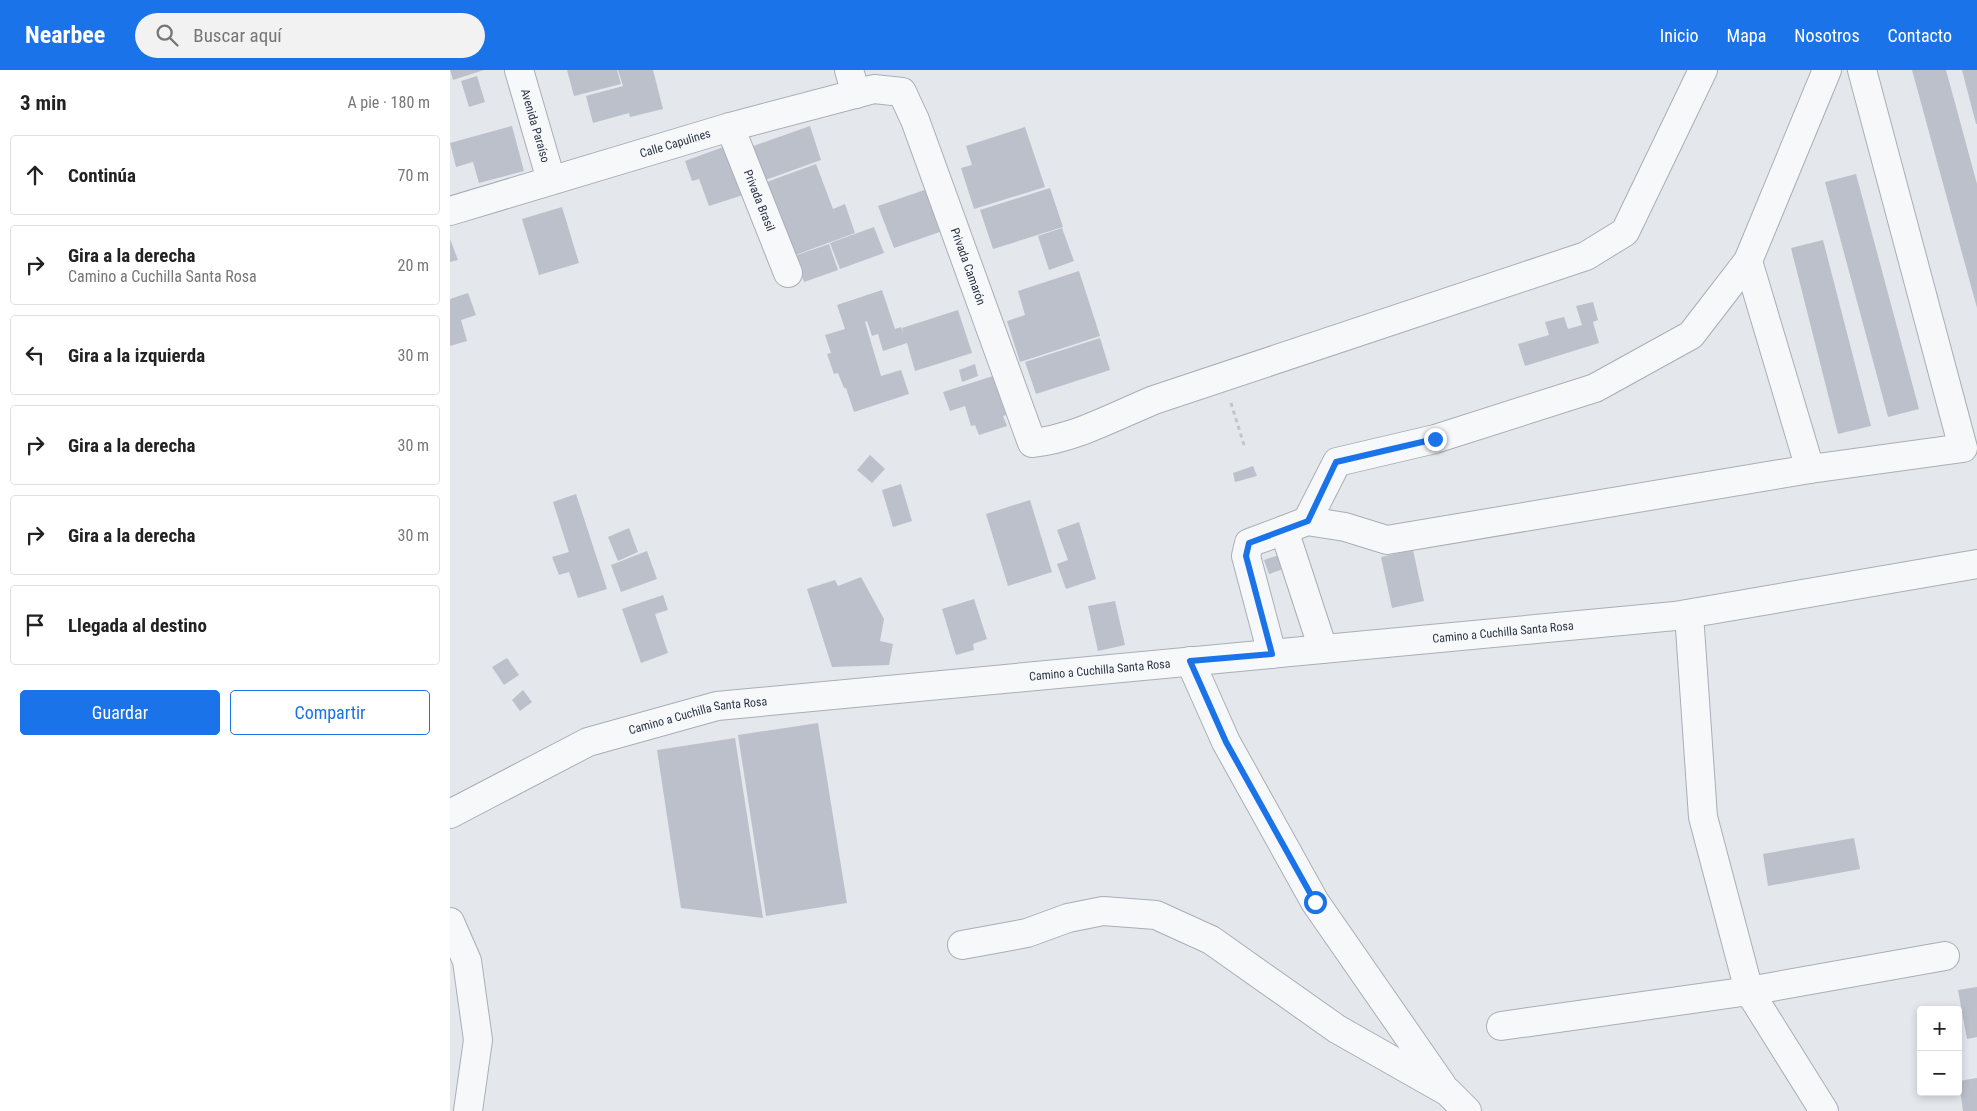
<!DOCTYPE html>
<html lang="es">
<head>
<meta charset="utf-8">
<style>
	:root { --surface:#fff; --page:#f2f2f2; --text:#222; --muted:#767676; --line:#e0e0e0; --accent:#1a73e8 }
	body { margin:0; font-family:"Roboto Condensed",sans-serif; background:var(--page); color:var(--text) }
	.controls { position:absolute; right:15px; bottom:15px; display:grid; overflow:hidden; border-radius:5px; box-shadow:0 2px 8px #0003 }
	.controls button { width:45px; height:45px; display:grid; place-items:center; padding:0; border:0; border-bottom:1px solid var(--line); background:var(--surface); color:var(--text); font:25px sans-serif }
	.stop { position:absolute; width:15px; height:15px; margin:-11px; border:4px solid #1a73e8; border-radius:50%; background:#fff }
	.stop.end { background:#1a73e8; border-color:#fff; box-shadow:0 1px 5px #0008 }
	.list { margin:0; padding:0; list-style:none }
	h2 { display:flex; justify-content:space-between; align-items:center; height:65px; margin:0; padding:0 20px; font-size:21px }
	h2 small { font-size:16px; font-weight:400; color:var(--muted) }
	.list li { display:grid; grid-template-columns:32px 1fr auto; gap:15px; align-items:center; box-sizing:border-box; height:80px; margin:0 10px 10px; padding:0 10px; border:1px solid var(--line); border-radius:5px }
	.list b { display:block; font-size:19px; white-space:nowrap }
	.list p { margin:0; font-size:16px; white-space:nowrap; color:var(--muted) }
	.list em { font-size:16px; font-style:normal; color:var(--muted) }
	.actions { display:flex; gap:10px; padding:15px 20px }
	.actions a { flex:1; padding:11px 0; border:1px solid var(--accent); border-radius:5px; text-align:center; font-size:18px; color:var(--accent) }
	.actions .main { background:var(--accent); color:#fff }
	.icon { flex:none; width:28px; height:28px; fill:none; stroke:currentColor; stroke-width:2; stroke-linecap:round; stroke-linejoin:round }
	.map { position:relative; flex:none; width:1527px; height:1041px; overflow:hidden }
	header { display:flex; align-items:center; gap:30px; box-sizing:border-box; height:70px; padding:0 25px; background:var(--accent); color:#fff }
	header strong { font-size:24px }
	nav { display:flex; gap:28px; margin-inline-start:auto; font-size:18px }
	.search { width:350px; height:45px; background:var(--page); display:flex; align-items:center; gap:12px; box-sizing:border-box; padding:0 18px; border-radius:28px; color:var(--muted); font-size:19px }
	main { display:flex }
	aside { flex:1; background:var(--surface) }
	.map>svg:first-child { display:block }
	.building { fill:#bbc0ca }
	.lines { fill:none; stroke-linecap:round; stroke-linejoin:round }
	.minor-casing { stroke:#a9aeb7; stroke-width:30 }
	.path { stroke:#c2c5cb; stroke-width:3; stroke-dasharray:4 4; stroke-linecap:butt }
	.minor { stroke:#f7f8fa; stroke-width:28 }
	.route { stroke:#1a73e8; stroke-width:6 }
	.labels { text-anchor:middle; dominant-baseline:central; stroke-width:5; stroke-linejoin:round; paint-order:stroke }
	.street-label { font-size:12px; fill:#2b3445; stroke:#f4f6f9 }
</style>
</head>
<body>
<header>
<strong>Nearbee</strong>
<div class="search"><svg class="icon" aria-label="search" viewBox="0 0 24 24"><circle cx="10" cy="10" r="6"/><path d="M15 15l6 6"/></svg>Buscar aquí</div>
<nav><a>Inicio</a><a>Mapa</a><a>Nosotros</a><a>Contacto</a></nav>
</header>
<main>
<aside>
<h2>3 min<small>A pie · 180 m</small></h2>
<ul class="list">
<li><svg class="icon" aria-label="ahead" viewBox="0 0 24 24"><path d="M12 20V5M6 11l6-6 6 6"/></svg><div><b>Continúa</b></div><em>70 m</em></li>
<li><svg class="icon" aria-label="right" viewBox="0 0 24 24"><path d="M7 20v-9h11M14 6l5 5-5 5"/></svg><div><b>Gira a la derecha</b><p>Camino a Cuchilla Santa Rosa</p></div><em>20 m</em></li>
<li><svg class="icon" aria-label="left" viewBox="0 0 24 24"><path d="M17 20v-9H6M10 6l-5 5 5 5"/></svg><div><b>Gira a la izquierda</b></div><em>30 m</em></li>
<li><svg class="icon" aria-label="right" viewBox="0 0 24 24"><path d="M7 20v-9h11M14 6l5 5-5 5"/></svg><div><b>Gira a la derecha</b></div><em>30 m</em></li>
<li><svg class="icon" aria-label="right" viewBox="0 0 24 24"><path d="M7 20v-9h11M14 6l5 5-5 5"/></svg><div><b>Gira a la derecha</b></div><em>30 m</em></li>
<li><svg class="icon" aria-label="arrive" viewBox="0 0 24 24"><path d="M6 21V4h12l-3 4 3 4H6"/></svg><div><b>Llegada al destino</b></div></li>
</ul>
<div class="actions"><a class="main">Guardar</a><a>Compartir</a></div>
</aside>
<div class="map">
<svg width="1527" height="1041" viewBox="0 0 1527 1041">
	<rect width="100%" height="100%" fill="#e4e7ec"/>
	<g class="building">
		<polygon points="0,0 34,0 3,10"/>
		<polygon points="117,0 167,0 171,14 124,26"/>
		<polygon points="168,0 203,0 213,39 180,47 179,43 143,53 136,26 173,16"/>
		<polygon points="1462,0 1496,0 1527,114 1527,238"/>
		<polygon points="1512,0 1527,0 1527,54 1526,54"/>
		<polygon points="27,6 35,32 19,37 11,11"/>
		<polygon points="62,56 74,101 29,113 23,92 6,97 0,73"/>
		<polygon points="360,56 371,90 310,112 298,78"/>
		<polygon points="575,57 595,117 524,139 511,98 522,95 516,76"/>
		<polygon points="276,76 293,125 259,136 249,109 242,111 235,91"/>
		<polygon points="366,94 383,139 395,134 405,163 340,187 311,114"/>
		<polygon points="1406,104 1469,339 1438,347 1375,112"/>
		<polygon points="486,116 501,158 444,178 428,136"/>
		<polygon points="600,118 613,157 543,179 530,140"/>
		<polygon points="112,137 129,193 89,205 72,149"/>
		<polygon points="424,157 434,183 390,199 380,173"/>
		<polygon points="612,158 624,191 599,200 588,166"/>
		<polygon points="0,169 8,190 0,192"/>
		<polygon points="1373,170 1421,356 1388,364 1341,178"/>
		<polygon points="379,174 388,200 354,212 344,186"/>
		<polygon points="629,201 650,266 570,292 557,251 575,245 568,221"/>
		<polygon points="432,220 445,259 451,257 453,264 452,258 508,240 522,283 465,301 457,273 433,281 428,264 422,266 417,251 415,252 431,306 451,300 459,324 404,342 396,318 394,318 388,303 384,304 377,284 381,283 375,265 395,259 387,235"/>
		<polygon points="18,223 26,245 11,250 17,271 0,276 0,229"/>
		<polygon points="1143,232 1148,250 1143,252 1149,273 1075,296 1068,274 1099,265 1095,252 1114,247 1118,259 1132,255 1126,236"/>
		<polygon points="650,268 660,300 586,324 575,292"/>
		<polygon points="525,294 528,306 512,312 509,300"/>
		<polygon points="546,305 552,324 549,325 556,345 553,346 557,356 529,365 525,355 521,356 515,336 500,341 493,322"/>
		<polygon points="420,385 435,399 422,413 407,400"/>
		<polygon points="803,396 807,406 785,412 783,403"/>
		<polygon points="451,414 462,451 443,457 432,420"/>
		<polygon points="126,424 157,519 128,528 119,502 109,505 102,487 119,482 103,432"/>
		<polygon points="580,430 602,502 558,516 536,444"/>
		<polygon points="629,452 646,509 616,519 607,494 618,490 607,460"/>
		<polygon points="179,458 188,482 168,491 158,467"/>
		<polygon points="963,480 974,531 942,538 931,487"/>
		<polygon points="197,481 207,509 171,522 161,495"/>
		<polygon points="829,485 833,499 819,504 814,490"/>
		<polygon points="411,507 434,549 430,571 443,574 439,595 382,597 357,519 385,510 388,516"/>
		<polygon points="213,525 218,540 205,544 218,583 191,593 172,539"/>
		<polygon points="524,529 537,569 523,574 524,580 506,585 492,539"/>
		<polygon points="665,531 675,575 648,581 638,536"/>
		<polygon points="57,588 69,605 54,615 42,597"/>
		<polygon points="73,620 82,632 70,641 62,630"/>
		<polygon points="368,653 397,833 316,846 288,665"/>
		<polygon points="285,668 313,848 231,838 207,680"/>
		<polygon points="1404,768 1410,799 1318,816 1313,784"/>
		<polygon points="1527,917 1527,967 1517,969 1508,920"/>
		<polygon points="1527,1008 1527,1041 1513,1041 1509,1011"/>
	</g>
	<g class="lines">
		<defs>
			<g id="minor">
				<path id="s1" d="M69,0L101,110"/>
				<polyline points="399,0 406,24"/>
				<path id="s2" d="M280,57L338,203"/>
				<path id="s3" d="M0,141L280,57L424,19L452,22L465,50L582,373C624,369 665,346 704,330L1136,186L1175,162L1253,0"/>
				<polyline points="1360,399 1513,378 1412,0"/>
				<polyline points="857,451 887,392 985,369 1145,318 1241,265 1298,191 1377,0"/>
				<polyline points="834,460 857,451 895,457 937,470 1360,399 1298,191"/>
				<polyline points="1239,544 1253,747 1299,921 1374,1041"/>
				<polyline points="822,584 796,486 799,473 834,460 873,579"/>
				<polyline points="740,591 776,672 865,832 992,1015"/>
				<path id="s4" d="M0,744L138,672L267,636L1225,546L1527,494"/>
				<polyline points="0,852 17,891 28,970 18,1041"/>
				<polyline points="512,875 577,863 618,848 653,841 706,845 761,870 887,959 998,1022 1017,1041"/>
				<polyline points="1051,956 1299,921 1495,886"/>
			</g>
		</defs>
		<use href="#minor" class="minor-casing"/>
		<polyline class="path" points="781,333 794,375"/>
		<use href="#minor" class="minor"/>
	</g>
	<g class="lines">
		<polyline class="route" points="865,832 776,672 740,591 822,584 796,486 799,473 858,451 886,392 985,369"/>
	</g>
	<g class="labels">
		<g class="street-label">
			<text stroke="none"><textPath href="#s1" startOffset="58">Avenida Paraíso</textPath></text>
			<text stroke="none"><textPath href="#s3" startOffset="235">Calle Capulines</textPath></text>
			<text stroke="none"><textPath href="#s2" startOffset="79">Privada Brasil</textPath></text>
			<text stroke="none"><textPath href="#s3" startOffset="656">Privada Camarón</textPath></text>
			<text stroke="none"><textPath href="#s4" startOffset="1079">Camino a Cuchilla Santa Rosa</textPath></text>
			<text stroke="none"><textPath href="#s4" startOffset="674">Camino a Cuchilla Santa Rosa</textPath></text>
			<text stroke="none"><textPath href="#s4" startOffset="269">Camino a Cuchilla Santa Rosa</textPath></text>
		</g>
	</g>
</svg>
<div class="controls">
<button>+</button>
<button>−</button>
</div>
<div class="stop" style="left:865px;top:832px"></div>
<div class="stop end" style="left:985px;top:369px"></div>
</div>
</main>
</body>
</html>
